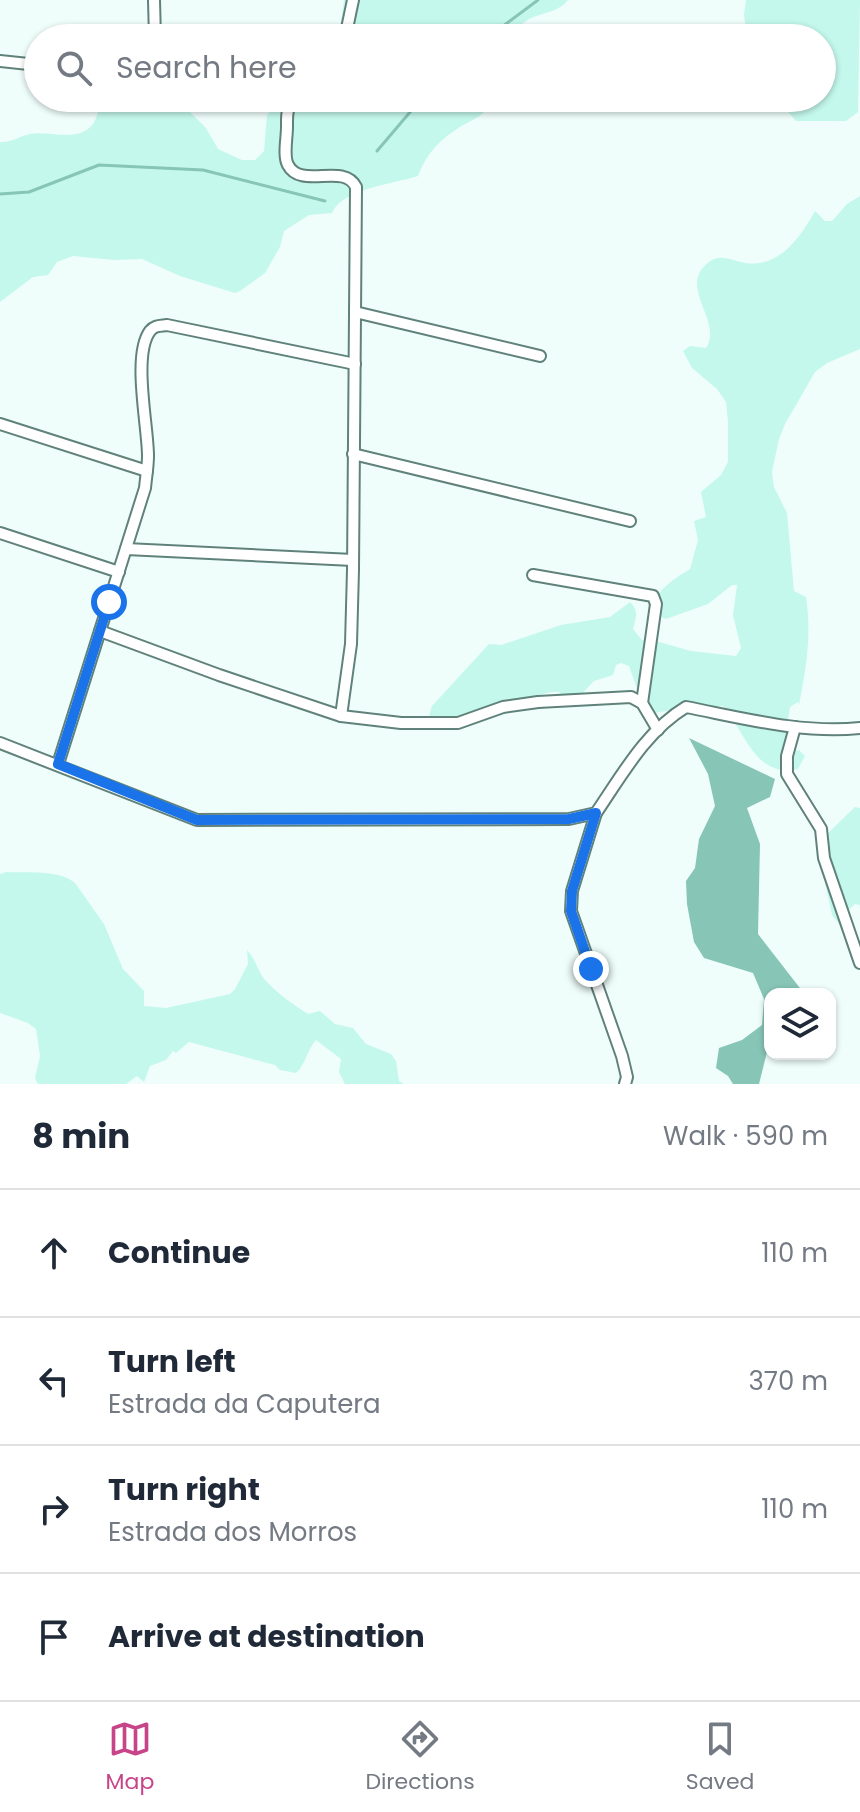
<!DOCTYPE html>
<html lang="en">
<head>
<meta charset="utf-8">
<style>
	:root { --surface:#fff; --page:#f6f6f7; --text:#1f2937; --muted:#747a83; --line:#e0e1e3; --accent:#c84489 }
	body { margin:0; font-family:Poppins,sans-serif; background:var(--page); color:var(--text) }
	.controls { position:absolute; right:24px; bottom:24px; display:grid; overflow:hidden; border-radius:16px; box-shadow:0 2px 6px #0004 }
	.controls button { width:72px; height:72px; display:grid; place-items:center; padding:0; border:0; border-bottom:2px solid var(--line); background:var(--surface); color:var(--text); font:40px sans-serif }
	.stop { position:absolute; width:24px; height:24px; margin:-18px; border:6px solid #1a73e8; border-radius:50%; background:#fff }
	.stop.end { background:#1a73e8; border-color:#fff; box-shadow:0 2px 8px #0008 }
	.list { margin:0; padding:0; list-style:none }
	h2 { display:flex; justify-content:space-between; align-items:center; height:104px; margin:0; padding:0 32px; font-size:34px }
	h2 small { font-size:26px; font-weight:400; color:var(--muted) }
	.list li { display:grid; grid-template-columns:52px 1fr auto; gap:24px; align-items:center; box-sizing:border-box; height:128px; padding:0 32px; border-top:2px solid var(--line) }
	.list b { display:block; font-size:30px; white-space:nowrap }
	.list p { margin:0; font-size:26px; white-space:nowrap; color:var(--muted) }
	.list em { font-size:26px; font-style:normal; color:var(--muted) }
	.icon { flex:none; width:44px; height:44px; fill:none; stroke:currentColor; stroke-width:2; stroke-linecap:round; stroke-linejoin:round }
	.map { position:relative; flex:none; width:860px; height:1084px; overflow:hidden }
	.search { position:absolute; background:var(--surface); box-shadow:0 2px 6px #0004; left:24px; right:24px; top:24px; height:88px; display:flex; align-items:center; gap:20px; box-sizing:border-box; padding:0 28px; border-radius:44px; color:var(--muted); font-size:30px }
	.sheet { height:616px; background:var(--surface) }
	nav { display:flex; justify-content:space-around; align-items:center; box-sizing:border-box; height:112px; border-top:2px solid var(--line); background:var(--surface); font-size:22px; color:var(--muted) }
	nav a { display:grid; justify-items:center; gap:4px }
	nav .on { color:var(--accent) }
	.map>svg:first-child { display:block }
	.green { fill:#c4f8ec }
	.water { fill:#87c5b7 }
	.lines { fill:none; stroke-linecap:round; stroke-linejoin:round }
	.stream { stroke:#87c5b7; stroke-width:3 }
	.street-casing { stroke:#60827b; stroke-width:14 }
	.street { stroke:#fff; stroke-width:10 }
	.route { stroke:#1a73e8; stroke-width:10 }
</style>
</head>
<body>
<div class="map">
<svg width="860" height="1084" viewBox="0 0 860 1084">
	<rect width="100%" height="100%" fill="#effefb"/>
	<g class="green">
		<path d="M344,0H568C554,19 521,9 515,38H335L341,22Z"/>
		<polygon points="746,0 860,0 858,112 846,121 796,121 776,98 822,98 822,38 747,38 744,15"/>
		<path d="M113,98L178,100L206,128L218,149L242,160H255L264,151L267,115L272,110L299,106L290,98H493C484,117 477,117 460,127C440,139 426,154 418,176C393,184 342,189 332,213L309,215L284,231L280,247L265,273L240,291L235,293L180,276L142,259L114,260L73,256L57,262L48,275L33,277L0,302V142C12,143 19,136 30,134C49,130 77,143 92,125C97,120 98,109 102,102Z"/>
		<path d="M860,196V349L827,363L815,372L785,424L779,439L772,472L774,487L787,513L794,591L806,597C812,635 806,668 799,705L798,702L790,707L784,749L786,754L799,750L805,756L798,769C755,778 746,733 723,706L687,707L655,713L643,706L629,666L621,663L616,665L613,675L594,681L578,698L568,699L559,692H552C531,697 509,699 490,706C472,712 448,726 429,716L432,706L489,644L501,645L561,625L610,617L630,602C639,610 636,618 633,629L642,640H652L691,651L736,656L741,648L733,615L737,585H732L708,604L666,619L661,617L652,604C660,588 675,578 690,569L698,540L694,521L706,517L701,492L721,475L728,462V422L726,402L717,389L692,368L683,351L690,346L706,348C724,321 676,287 709,262C721,253 732,261 745,263C779,268 800,238 815,211L825,221H832L847,204Z"/>
		<polygon points="855,807 860,808 860,905 855,904 846,912 844,930 832,915 819,855 822,839"/>
		<path d="M6,872C26,873 59,869 75,883L104,924L123,969L144,991V1006L166,1008L230,994L235,989L248,964L247,950C256,959 258,973 267,982C278,994 294,1005 308,1014L320,1011L335,1024L353,1028L366,1044L391,1054L396,1061L399,1081L404,1084H345L339,1072L341,1059L316,1040C307,1050 306,1064 296,1073L280,1070L275,1065L189,1042L176,1053L173,1051L166,1060L150,1066L144,1082L137,1076L126,1084H38L35,1078L40,1056L36,1029L28,1023L0,1013V874Z"/>
	</g>
	<polygon class="water" points="689,738 775,779 770,797 747,808 760,844 758,934 803,992 802,994 770,994 770,1049 767,1052 759,1084 733,1084 728,1076 716,1068 719,1048 742,1040 762,1025 764,999 753,973 704,958 694,942 687,904 686,881 695,868 699,839 715,806 708,774"/>
	<g class="lines">
		<g class="stream">
			<polyline points="487,38 538,0"/>
			<polyline points="377,151 422,98"/>
			<polyline points="0,194 29,192 99,165 203,170 325,201"/>
		</g>
		<defs>
			<g id="street">
				<polyline points="154,0 155,38"/>
				<polyline points="345,38 353,0"/>
				<polyline points="0,61 38,65"/>
				<path d="M296,98C286,106 287,116 287,127C287,138 283,156 288,165C301,190 344,162 356,187L353,570L351,644L341,716"/>
				<polyline points="355,312 540,356"/>
				<polyline points="0,424 147,471"/>
				<polyline points="353,454 630,521"/>
				<polyline points="0,533 119,572"/>
				<polyline points="126,549 353,560"/>
				<polyline points="533,575 653,596 656,604 642,703"/>
				<polyline points="100,631 219,675 341,716 401,723 458,723 503,707 538,702 631,697 642,703 658,730"/>
				<polyline points="795,727 787,756 787,774 821,829 824,858 860,963"/>
				<path d="M0,743L197,820L569,819L596,813C622,775 646,731 686,707C743,718 802,734 860,728"/>
				<path d="M58,764L145,488C146,477 148,466 148,456C148,426 132,355 150,331C155,325 160,326 167,325L355,364"/>
				<polyline points="596,813 572,891 571,911 622,1056 627,1077 625,1084"/>
			</g>
		</defs>
		<use href="#street" class="street-casing"/>
		<use href="#street" class="street"/>
	</g>
	<g class="lines">
		<polyline class="route" points="109,602 58,764 197,820 569,819 596,813 572,891 571,911 591,969"/>
	</g>
</svg>
<div class="controls">
<button><svg class="icon" aria-label="layers" viewBox="0 0 24 24"><path d="M12 4l9 5-9 5-9-5zM3 14l9 5 9-5"/></svg></button>
</div>
<div class="stop" style="left:109px;top:602px"></div>
<div class="stop end" style="left:591px;top:969px"></div>
<div class="search"><svg class="icon" aria-label="search" viewBox="0 0 24 24"><circle cx="10" cy="10" r="6"/><path d="M15 15l6 6"/></svg>Search here</div>
</div>
<section class="sheet">
<h2>8 min<small>Walk · 590 m</small></h2>
<ul class="list">
<li><svg class="icon" aria-label="ahead" viewBox="0 0 24 24"><path d="M12 20V5M6 11l6-6 6 6"/></svg><div><b>Continue</b></div><em>110 m</em></li>
<li><svg class="icon" aria-label="left" viewBox="0 0 24 24"><path d="M17 20v-9H6M10 6l-5 5 5 5"/></svg><div><b>Turn left</b><p>Estrada da Caputera</p></div><em>370 m</em></li>
<li><svg class="icon" aria-label="right" viewBox="0 0 24 24"><path d="M7 20v-9h11M14 6l5 5-5 5"/></svg><div><b>Turn right</b><p>Estrada dos Morros</p></div><em>110 m</em></li>
<li><svg class="icon" aria-label="arrive" viewBox="0 0 24 24"><path d="M6 21V4h12l-3 4 3 4H6"/></svg><div><b>Arrive at destination</b></div></li>
</ul>
</section>
<nav>
<a class="on"><svg class="icon" aria-label="map" viewBox="0 0 24 24"><path d="M3 6l6-2 6 2 6-2v14l-6 2-6-2-6 2zM9 4v14M15 6v14"/></svg>Map</a>
<a><svg class="icon" aria-label="directions" viewBox="0 0 24 24"><path d="M12 3l9 9-9 9-9-9zM9 14v-3h6M13 9l2 2-2 2"/></svg>Directions</a>
<a><svg class="icon" aria-label="saved" viewBox="0 0 24 24"><path d="M7 4h10v16l-5-4-5 4z"/></svg>Saved</a>
</nav>
</body>
</html>
